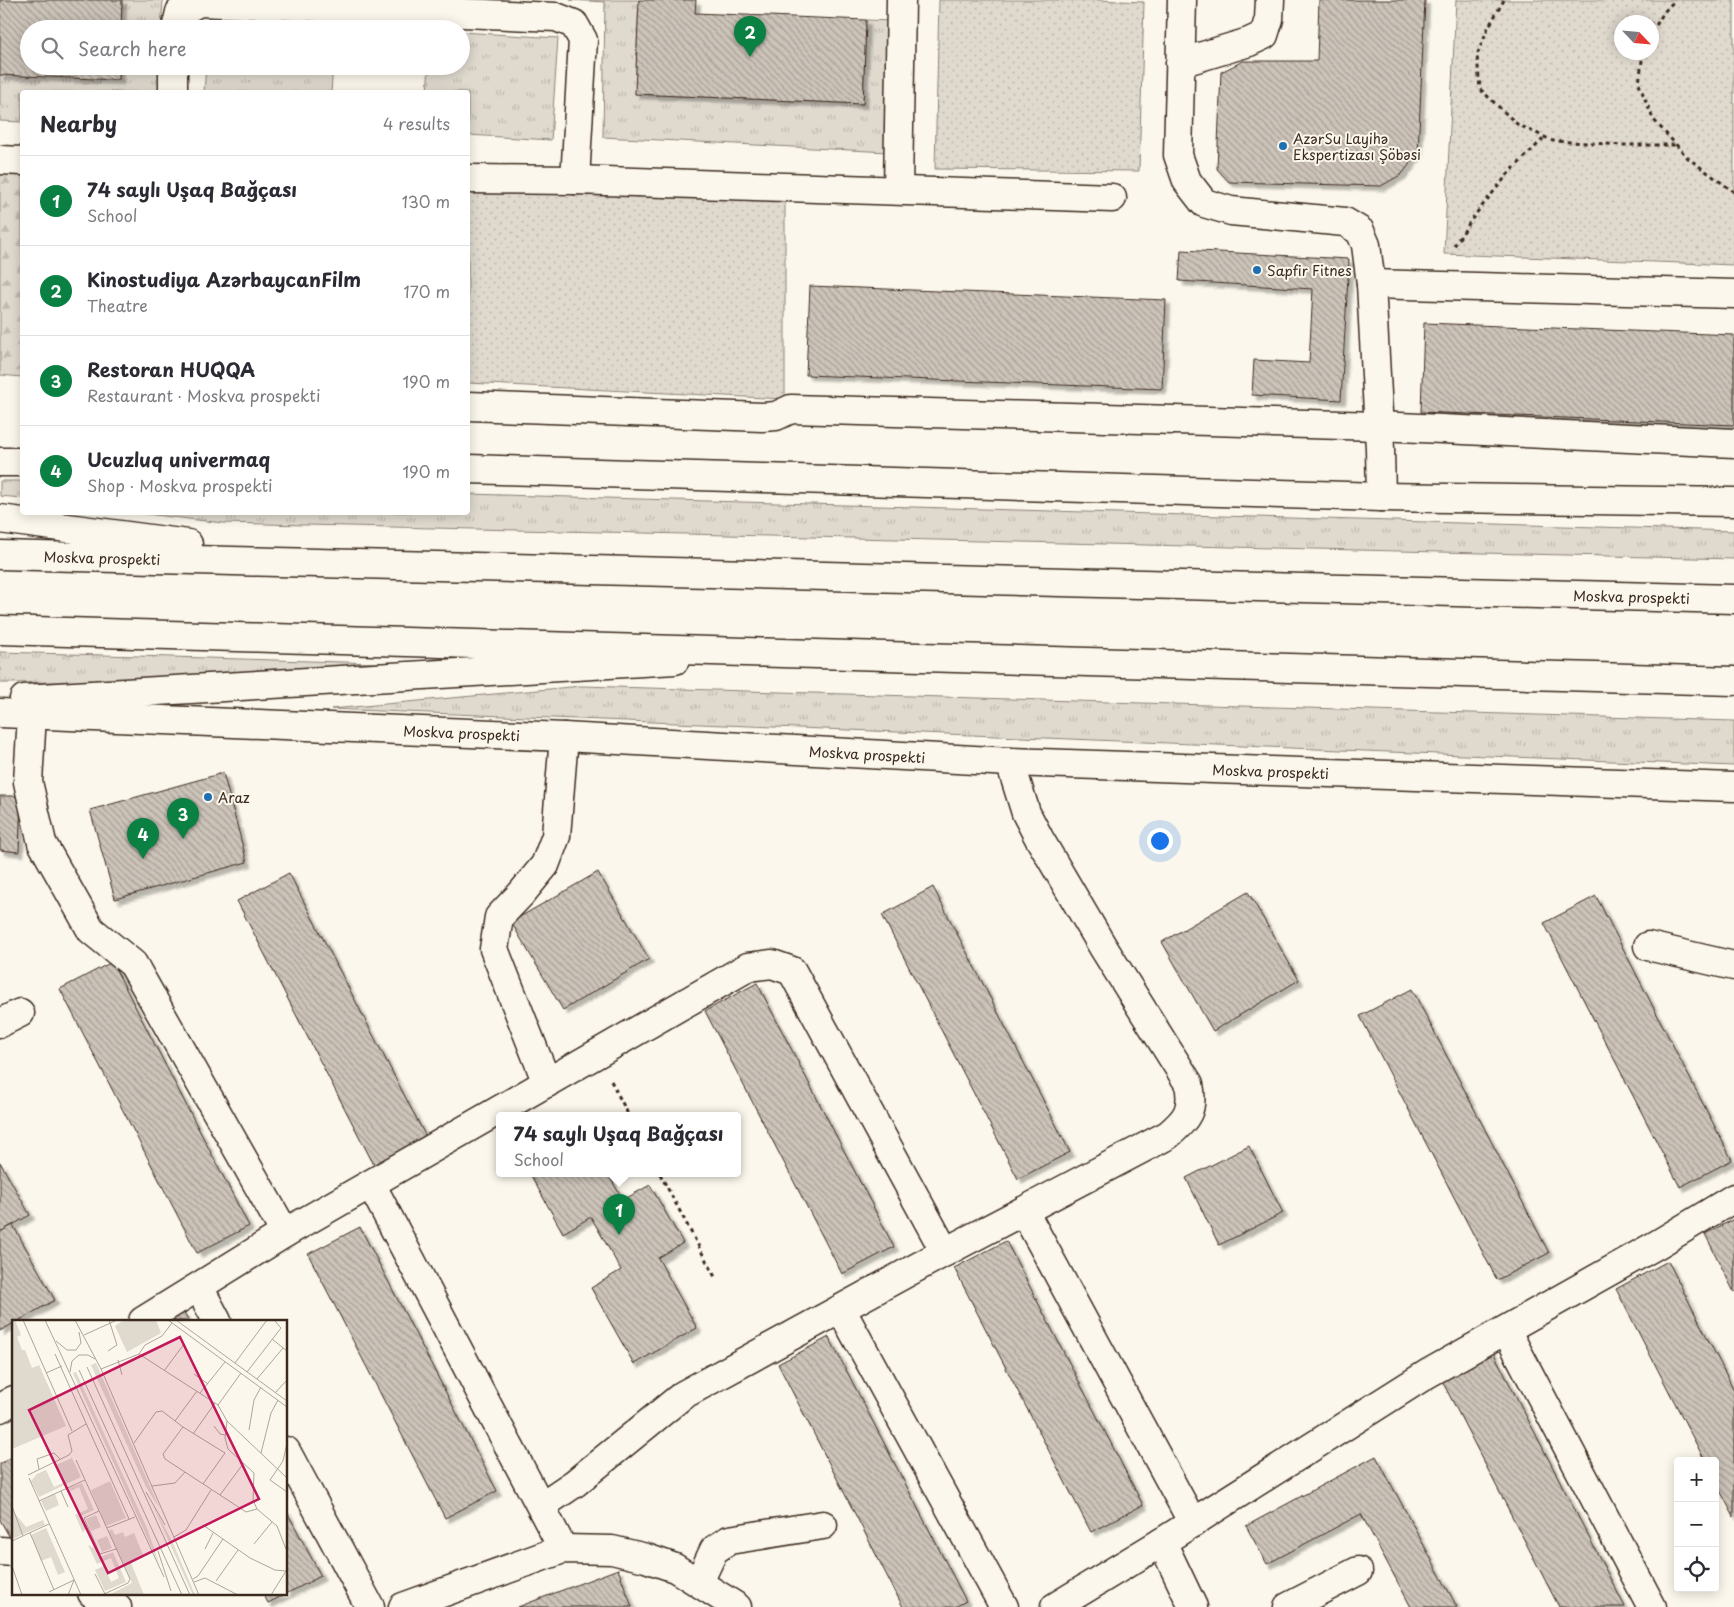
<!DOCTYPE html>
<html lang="en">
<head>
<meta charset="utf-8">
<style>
	:root { --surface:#fff; --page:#f7f7f7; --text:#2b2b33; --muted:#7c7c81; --line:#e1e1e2; --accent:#0b8043 }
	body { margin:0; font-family:"Playpen Sans",sans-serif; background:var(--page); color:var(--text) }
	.controls { position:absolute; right:15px; bottom:15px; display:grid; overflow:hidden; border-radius:5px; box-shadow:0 2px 12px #0003 }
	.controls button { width:45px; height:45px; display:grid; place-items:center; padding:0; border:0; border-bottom:1px solid var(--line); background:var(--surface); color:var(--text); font:25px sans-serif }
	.compass { position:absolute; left:1614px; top:15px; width:45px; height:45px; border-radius:50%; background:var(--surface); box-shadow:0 2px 12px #0003; rotate:116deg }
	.you { position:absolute; left:1159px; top:840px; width:18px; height:18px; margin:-12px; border:4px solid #fff; border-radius:50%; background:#1a73e8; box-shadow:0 0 0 8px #1a73e833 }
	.badge { display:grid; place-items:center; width:32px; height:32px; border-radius:50%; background:var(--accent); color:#fff; font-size:16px; font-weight:700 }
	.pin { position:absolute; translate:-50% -41px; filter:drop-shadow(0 1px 2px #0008) }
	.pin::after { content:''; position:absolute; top:26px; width:18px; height:15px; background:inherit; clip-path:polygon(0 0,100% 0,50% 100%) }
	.popup { position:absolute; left:496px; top:1112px; width:245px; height:65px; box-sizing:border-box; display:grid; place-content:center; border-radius:5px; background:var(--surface); filter:drop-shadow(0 1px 4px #0005); font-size:16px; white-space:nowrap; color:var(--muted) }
	.popup b { font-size:19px; color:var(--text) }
	.popup::after { content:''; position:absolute; left:50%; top:100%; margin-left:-10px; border:10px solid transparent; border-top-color:var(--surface) }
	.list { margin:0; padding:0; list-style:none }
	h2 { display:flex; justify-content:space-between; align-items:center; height:65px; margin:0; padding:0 20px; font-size:21px }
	h2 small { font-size:16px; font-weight:400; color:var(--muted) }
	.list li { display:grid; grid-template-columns:32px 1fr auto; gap:15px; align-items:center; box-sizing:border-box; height:90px; padding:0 20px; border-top:1px solid var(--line) }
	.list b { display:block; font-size:19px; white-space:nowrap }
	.list p { margin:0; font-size:16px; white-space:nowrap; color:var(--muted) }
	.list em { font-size:16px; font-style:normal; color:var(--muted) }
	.icon { flex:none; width:28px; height:28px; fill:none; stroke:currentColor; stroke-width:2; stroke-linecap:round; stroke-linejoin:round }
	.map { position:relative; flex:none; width:1734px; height:1607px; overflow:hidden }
	.search { position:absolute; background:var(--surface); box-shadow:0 2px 12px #0003; left:20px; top:20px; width:450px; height:55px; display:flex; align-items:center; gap:12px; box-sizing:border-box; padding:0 18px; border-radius:28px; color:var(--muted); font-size:19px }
	.panel { position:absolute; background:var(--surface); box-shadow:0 2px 12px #0003; left:20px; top:90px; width:450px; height:425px; border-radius:5px }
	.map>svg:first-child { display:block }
	.grass { fill:url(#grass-tufts); stroke:#8d8276 }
	.forest { fill:url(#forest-firs); stroke:#8d8276 }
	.park { fill:url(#park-dots); stroke:#8d8276; fill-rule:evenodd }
	.building { fill:url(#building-back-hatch); stroke:#3b2a1e; filter:url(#shadow) }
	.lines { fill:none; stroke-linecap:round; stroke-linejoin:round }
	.minor-casing { stroke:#3b2a1e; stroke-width:31 }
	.major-casing { stroke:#3b2a1e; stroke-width:31 }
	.highway-casing { stroke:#3b2a1e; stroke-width:31 }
	.path { stroke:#3b2a1e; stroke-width:3; stroke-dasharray:4 4; stroke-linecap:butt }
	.minor { stroke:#fbf7ec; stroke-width:28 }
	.major { stroke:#fbf7ec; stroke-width:28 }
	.highway { stroke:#fbf7ec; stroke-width:28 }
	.poi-dot { fill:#1f6fb2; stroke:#fbf7ec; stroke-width:2 }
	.labels { text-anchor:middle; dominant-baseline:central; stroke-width:4; stroke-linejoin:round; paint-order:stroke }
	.poi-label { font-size:14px; fill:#3b2a1e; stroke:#fbf7ec; text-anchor:start }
	.street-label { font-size:14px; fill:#3b2a1e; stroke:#fbf7ec }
	.inset-road { fill:none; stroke:#aea59a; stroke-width:1 }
	.view { fill:#c2185b; fill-opacity:0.15; stroke:#c2185b; stroke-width:2.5 }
	.inset-edge { fill:none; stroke:#3b2a1e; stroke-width:2.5 }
</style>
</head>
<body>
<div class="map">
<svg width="1734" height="1607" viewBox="0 0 1734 1607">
	<defs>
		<pattern id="grass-tufts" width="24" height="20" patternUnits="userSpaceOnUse" patternTransform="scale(1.25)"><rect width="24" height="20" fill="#dfd9ce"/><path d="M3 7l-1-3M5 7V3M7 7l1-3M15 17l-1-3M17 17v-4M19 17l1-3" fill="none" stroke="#c0bab0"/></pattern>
		<pattern id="forest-firs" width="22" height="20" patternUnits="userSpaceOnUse" patternTransform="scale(1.25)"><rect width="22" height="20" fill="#dfd9ce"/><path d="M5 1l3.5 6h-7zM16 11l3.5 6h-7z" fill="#c0bab0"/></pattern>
		<pattern id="park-dots" width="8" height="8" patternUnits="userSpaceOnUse" patternTransform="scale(1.25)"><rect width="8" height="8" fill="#dfd9ce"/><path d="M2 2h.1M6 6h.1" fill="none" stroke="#c0bab0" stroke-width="1.8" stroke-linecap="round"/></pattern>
		<pattern id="building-back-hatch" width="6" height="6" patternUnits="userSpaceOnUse" patternTransform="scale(1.25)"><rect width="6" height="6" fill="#ccc4b9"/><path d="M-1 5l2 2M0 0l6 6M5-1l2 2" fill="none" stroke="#a79f96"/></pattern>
		<filter id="shadow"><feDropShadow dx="4.5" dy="4.5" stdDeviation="1" flood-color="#0004"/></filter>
	</defs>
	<rect width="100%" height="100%" fill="#fbf7ec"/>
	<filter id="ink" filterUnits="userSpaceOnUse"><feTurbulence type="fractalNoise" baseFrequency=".02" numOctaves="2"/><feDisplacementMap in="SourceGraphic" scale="10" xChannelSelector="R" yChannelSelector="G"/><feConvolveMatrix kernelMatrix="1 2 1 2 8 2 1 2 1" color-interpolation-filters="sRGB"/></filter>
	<g filter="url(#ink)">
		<g class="grass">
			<polygon points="122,0 163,0 161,29 121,29"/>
			<polygon points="570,0 639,0 635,94 863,104 866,20 894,21 888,152 603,137 605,2"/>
			<polygon points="461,32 558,38 551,140 468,135 468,92 427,92 429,66 461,66"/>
			<polygon points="119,66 160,66 159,92 22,92 22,122 0,121 0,75 119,79"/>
			<polygon points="206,66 333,66 331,92 204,92"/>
			<polygon points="0,481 22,481 22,498 0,496"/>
			<polygon points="468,494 1734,531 1734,559 223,523 138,513 468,512"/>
			<polygon points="0,652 412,664 186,679 9,683 0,683"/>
			<polygon points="582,686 1734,721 1734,766 331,709"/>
		</g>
		<polygon class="forest" points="0,164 22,165 22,377 0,375"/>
		<g class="park">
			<polygon points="939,0 1097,0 1144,2 1139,171 935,169"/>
			<path d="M1456,0H1734V265L1444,254ZM1622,22H1652V52H1622Z"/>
			<polygon points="468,181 785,201 785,399 468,383"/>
		</g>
		<g class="building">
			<polygon points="0,0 122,0 121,29 29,29 29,66 119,66 119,80 0,75"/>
			<polygon points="639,0 696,0 695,13 866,20 863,104 635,94"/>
			<polygon points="1319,0 1425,0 1418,153 1402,174 1381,186 1229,182 1217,169 1221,72 1243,61 1317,61"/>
			<polygon points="1181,250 1349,259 1341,400 1252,395 1254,360 1309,363 1313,289 1179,281"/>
			<polygon points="810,286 1166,300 1162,389 806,375"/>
			<polygon points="1424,323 1734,335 1734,425 1421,412"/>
			<polygon points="223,773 247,862 115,899 90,810"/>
			<polygon points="0,796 21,796 19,852 0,850"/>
			<polygon points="598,872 649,959 563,1010 511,922"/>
			<polygon points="289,873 426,1137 374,1165 237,901"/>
			<polygon points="933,887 1070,1152 1018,1179 882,915"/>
			<polygon points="1248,892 1299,980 1213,1031 1162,942"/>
			<polygon points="1596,896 1732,1160 1680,1187 1544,923"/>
			<polygon points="112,962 249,1226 197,1253 60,989"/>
			<polygon points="757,983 894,1247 842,1274 705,1011"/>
			<polygon points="1412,989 1549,1253 1497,1280 1360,1016"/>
			<polygon points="1249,1146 1283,1213 1219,1245 1186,1178"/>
			<polygon points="0,1162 30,1215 0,1232"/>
			<polygon points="530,1174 608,1174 623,1200 650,1185 683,1243 658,1258 697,1328 634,1364 591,1288 621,1270 591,1217 563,1233"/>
			<polygon points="1734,1219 1734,1292 1705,1234"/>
			<polygon points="13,1225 55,1300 18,1321 14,1321 14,1323 0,1331 0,1232"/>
			<polygon points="360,1227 497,1491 445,1518 308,1254"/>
			<polygon points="1006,1241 1143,1505 1091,1532 954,1268"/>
			<polygon points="1668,1261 1734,1390 1734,1517 1715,1481 1715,1461 1705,1461 1616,1289"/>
			<polygon points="184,1312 189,1321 167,1321"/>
			<polygon points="829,1337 966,1601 955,1607 903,1607 778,1364"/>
			<polygon points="1492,1350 1625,1607 1559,1607 1440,1377"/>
			<polygon points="14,1456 14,1542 13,1543 0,1520 0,1464"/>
			<polygon points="1376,1456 1457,1607 1411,1607 1361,1514 1267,1564 1246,1526"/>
			<polygon points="286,1510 321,1576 268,1603 263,1593 286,1593"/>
			<polygon points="618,1569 632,1607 518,1607"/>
		</g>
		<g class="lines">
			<defs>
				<g id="minor">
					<polyline points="1182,0 1178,155 1187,181 1204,203 1231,211 1345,222 1360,231 1366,245 1371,284 1380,449 1381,497"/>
					<polyline points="176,29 180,12 199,2 556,17 574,24 583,40 575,180"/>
					<polyline points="1180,63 1249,42 1264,35 1269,19 1270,0"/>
					<polyline points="173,66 173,92"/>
					<polyline points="0,160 22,161"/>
					<polyline points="468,179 575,180 1112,198"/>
					<polyline points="898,190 901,0"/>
					<polyline points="1371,284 1734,294"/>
					<polyline points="468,406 762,417 776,416 791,409 1378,426 1734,443"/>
					<polyline points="32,715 28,782 42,843 91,930 133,964 285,1233"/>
					<polyline points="1648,946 1734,966"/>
					<polyline points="0,1023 20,1013"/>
					<polyline points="547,1083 494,949 499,917 521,894 545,865 556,836 564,737"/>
					<polyline points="371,1184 563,1549"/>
					<polyline points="1024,1211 1193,1523"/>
					<polyline points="199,1287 217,1321"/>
					<polyline points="841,1309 1004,1607"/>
					<path d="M143,1321L285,1233L748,967L772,964L792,971L945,1252L1168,1135C1187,1119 1194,1110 1189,1084L1103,947L1039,838L1026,813L1010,762"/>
					<polyline points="1506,1330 1652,1607"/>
					<polyline points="0,1408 14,1400"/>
					<polyline points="286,1451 370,1607"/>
					<polyline points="541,1506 575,1483 683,1395 945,1252"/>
					<polyline points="1162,1542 1193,1607"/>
					<polyline points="0,1551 14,1552"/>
					<polyline points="699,1582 714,1550 729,1540 823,1525"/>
					<polyline points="92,1593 117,1607"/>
					<polyline points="403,1607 563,1549 612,1550 646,1558 675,1568 737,1607"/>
					<polyline points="1055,1607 1162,1542 1427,1374 1658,1244 1734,1198"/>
					<polyline points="1288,1607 1358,1571"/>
				</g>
				<g id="major">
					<polyline points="0,462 22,462"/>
					<polyline points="468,469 1381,497 1734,502"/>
					<polyline points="24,699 675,660"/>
					<path id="s1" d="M0,713L564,737L1010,762L1734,787"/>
				</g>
				<g id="highway">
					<polyline points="0,519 188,544"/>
					<path id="s2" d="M0,555L1734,599"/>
					<polyline points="0,630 1734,681"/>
				</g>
			</defs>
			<use href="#minor" class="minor-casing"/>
			<use href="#major" class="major-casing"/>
			<use href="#highway" class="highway-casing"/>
			<g class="path">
				<polyline points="1504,0 1488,28 1477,55 1480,89 1517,124 1553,141 1624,145 1676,145"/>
				<polyline points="1652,32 1664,12 1675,0"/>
				<polyline points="1643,52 1639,84 1653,119 1688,158 1734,192"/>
				<polyline points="1454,246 1474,216 1508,174 1545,137"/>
				<polyline points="611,1081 629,1116"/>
				<polyline points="660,1174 715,1277"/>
			</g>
			<use href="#minor" class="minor"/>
			<use href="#major" class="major"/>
			<use href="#highway" class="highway"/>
		</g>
	</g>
	<g class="poi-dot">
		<circle cx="1283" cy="146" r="5"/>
		<circle cx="1257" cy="270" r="5"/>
		<circle cx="208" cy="797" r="5"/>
	</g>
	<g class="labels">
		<g class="poi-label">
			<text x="1293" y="138">AzərSu Layihə<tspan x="1293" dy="16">Ekspertizası Şöbəsi</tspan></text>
			<text x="1267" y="270">Sapfir Fitnes</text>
			<text x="218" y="797">Araz</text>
		</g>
		<g class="street-label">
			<text stroke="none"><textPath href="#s2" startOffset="102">Moskva prospekti</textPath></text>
			<text stroke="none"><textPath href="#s2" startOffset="1632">Moskva prospekti</textPath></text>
			<text stroke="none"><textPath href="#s1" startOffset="462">Moskva prospekti</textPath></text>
			<text stroke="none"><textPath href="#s1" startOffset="868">Moskva prospekti</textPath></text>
			<text stroke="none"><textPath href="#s1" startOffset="1272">Moskva prospekti</textPath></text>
		</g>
	</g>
	<g transform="translate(12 1320)">
		<rect width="275" height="275" fill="#fbf7ec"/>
		<path d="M84,43L148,189L134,167L79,45ZM64,52L135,208L148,246L61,53ZM70,163L82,190L69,196L74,207L71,213L63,195L76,189L67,167L59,171L57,168ZM140,184L160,221L183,275H181ZM0,190L14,207L31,200L33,205L0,219ZM84,195L89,207L79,211L74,199ZM95,216L100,228L90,232L85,220ZM76,225L82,228L87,238L101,232L114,262L93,271L83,250L92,246L99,262L107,258L99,238L85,244Z" fill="#dfd9ce"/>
		<path d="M43,174L47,185L34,191L29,181ZM100,209L103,215L111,212L113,217L122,213L132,237L119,243L132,275H97L120,263L96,211Z" fill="#dfd9ce"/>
		<path d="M3,0L9,15L5,17L10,30H13L20,48L27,45L54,106L0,129V1ZM112,0H144L149,13L115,32L103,6ZM60,138L69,157L27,177L19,161L25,154L34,150L42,167L51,163L44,145ZM98,161L114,198L94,206L79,170ZM34,208L53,252L46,255L39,237L29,241L19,215Z" fill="#dfd9ce"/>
		<path class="inset-road" d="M11,0L60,111M33,0L152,257M63,0L89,49L187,275M156,0L275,87M164,0L275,81M72,15L105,0M260,19L275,31M44,21L55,30H64L69,23L67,12M96,31L105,25L97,0M43,34L117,199M127,34L206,85M106,40L110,55M223,43L255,0M75,47L178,275M89,49L127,34L133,25L150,16L160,3M67,50L170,275M152,51L172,24M58,52L60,41L67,35H76L83,39M235,52L269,8L262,0M34,53L50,46M229,53L206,85L215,101L275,158M182,54L196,64M245,59L271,28M188,73L213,42M263,73L275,60M163,101L185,71M215,101L213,118L216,129L242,153L241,180L245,189L265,206L274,229M202,106L208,114L213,115M171,107L213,133M237,110L242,80L249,67M181,114L203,83M122,123L144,92L150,91L171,107L151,134L153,139L234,192L245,189M275,123L271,141L258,160L275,172M249,133L259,93L266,80M64,140L118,259L116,263L90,275M27,149L25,139L42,133L48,139M16,155L57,135L60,131L56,115L74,104M17,158L69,275M191,164L213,133M140,166L163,163L173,152M49,171L56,187M134,172L153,205M208,175L231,144M27,181L73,160M0,186L11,216M87,191L72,198L88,234L104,229M191,205L238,238L263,250L274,251M95,208L123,197M18,213L42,270M162,217L174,210L199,170M0,221L37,204M242,224L260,202M275,228V252M193,229L201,213M146,231L159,271M0,246L10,275M83,254L93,274M181,259L186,256L211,219M204,261L226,230M182,262L193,258L226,275M37,272L62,260L56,275M259,275L274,251"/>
		<path class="view" d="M168,17L247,179L96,253L17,90Z"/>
		<rect width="275" height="275" class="inset-edge"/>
	</g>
</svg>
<div class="controls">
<button>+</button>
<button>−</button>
<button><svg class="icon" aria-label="locate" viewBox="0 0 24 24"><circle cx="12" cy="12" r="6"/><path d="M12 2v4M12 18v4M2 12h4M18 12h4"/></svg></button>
</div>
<svg class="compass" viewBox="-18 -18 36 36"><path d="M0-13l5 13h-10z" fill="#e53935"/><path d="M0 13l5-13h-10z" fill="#7c7c81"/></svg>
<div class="you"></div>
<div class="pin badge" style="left:619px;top:1235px">1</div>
<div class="popup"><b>74 saylı Uşaq Bağçası</b>School</div>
<div class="pin badge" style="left:750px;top:57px">2</div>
<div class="pin badge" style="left:183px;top:839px">3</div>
<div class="pin badge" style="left:143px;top:859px">4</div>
<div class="search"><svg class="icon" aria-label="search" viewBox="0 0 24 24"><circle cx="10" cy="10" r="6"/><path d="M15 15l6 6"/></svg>Search here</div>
<section class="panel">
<h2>Nearby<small>4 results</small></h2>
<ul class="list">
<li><span class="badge">1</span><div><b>74 saylı Uşaq Bağçası</b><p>School</p></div><em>130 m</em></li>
<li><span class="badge">2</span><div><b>Kinostudiya AzərbaycanFilm</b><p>Theatre</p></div><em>170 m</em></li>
<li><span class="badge">3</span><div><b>Restoran HUQQA</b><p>Restaurant · Moskva prospekti</p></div><em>190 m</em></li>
<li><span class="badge">4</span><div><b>Ucuzluq univermaq</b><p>Shop · Moskva prospekti</p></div><em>190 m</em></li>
</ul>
</section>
</div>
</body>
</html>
